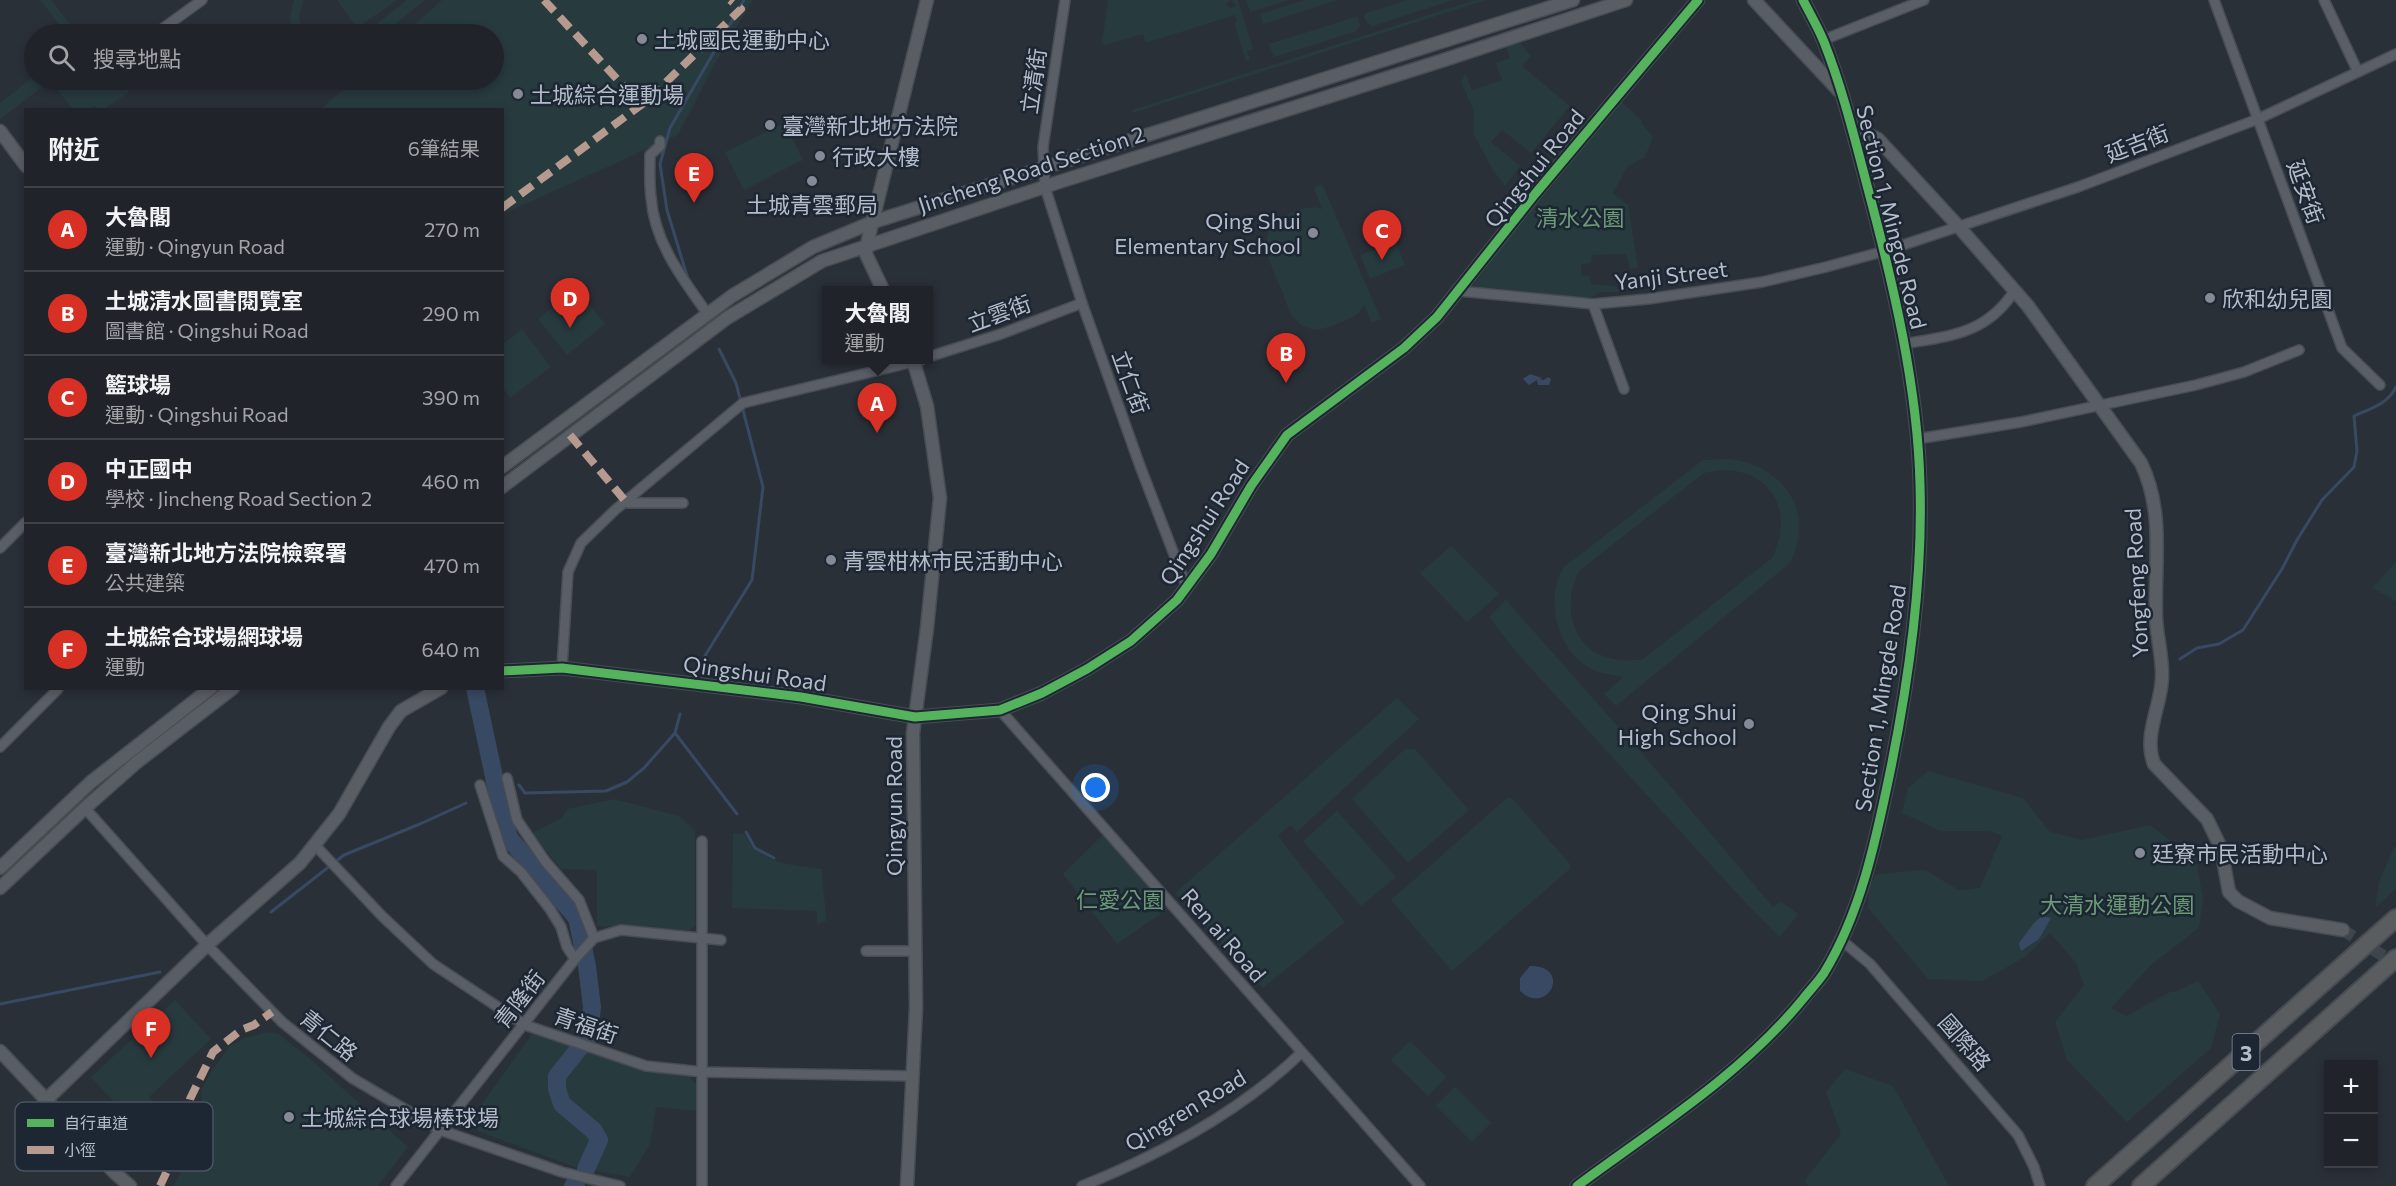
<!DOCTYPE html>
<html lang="zh-TW">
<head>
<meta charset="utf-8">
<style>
	:root { --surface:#20242a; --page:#2d3036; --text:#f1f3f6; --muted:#a2a4a8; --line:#3d4147; --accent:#d93025 }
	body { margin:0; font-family:Commissioner,"Noto Sans TC",sans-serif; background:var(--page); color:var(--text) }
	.controls { position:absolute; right:18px; bottom:18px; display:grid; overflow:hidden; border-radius:0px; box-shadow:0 3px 9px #0003 }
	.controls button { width:54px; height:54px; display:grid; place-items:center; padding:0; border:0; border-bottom:2px solid var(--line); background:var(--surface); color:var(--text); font:30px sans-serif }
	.you { position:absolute; left:1096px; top:788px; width:21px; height:21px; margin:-15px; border:4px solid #fff; border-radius:50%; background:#1a73e8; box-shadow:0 0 0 9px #1a73e833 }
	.badge { display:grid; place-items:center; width:39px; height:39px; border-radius:50%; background:var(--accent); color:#fff; font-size:20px; font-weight:700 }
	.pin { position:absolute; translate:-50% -50px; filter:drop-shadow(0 2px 3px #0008) }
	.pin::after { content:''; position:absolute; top:32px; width:21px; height:18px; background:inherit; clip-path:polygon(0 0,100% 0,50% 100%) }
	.popup { position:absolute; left:822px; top:286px; width:111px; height:78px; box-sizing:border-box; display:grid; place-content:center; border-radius:0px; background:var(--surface); filter:drop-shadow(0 2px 4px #0005); font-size:20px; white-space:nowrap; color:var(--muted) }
	.popup b { font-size:22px; color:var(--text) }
	.popup::after { content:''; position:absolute; left:50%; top:100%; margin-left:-12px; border:12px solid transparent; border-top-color:var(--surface) }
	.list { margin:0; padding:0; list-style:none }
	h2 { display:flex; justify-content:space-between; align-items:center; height:78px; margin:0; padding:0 24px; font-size:26px }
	h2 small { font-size:20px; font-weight:400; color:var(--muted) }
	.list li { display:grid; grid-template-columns:39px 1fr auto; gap:18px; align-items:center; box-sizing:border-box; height:84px; padding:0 24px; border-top:2px solid var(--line) }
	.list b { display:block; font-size:22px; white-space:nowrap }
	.list p { margin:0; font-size:20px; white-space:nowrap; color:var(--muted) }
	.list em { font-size:20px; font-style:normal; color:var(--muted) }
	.icon { flex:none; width:33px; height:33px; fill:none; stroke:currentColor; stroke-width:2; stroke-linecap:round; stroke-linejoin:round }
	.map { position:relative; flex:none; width:2396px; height:1186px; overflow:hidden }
	.search { position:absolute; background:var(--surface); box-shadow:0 3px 9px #0003; left:24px; top:24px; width:480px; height:66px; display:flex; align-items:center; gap:15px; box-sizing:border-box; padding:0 21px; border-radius:33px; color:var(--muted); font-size:22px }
	.panel { position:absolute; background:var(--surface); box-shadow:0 3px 9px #0003; left:24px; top:108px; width:480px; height:582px; border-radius:0px }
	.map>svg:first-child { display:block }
	.green { fill:#273a3e; fill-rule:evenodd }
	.water { fill:#384963 }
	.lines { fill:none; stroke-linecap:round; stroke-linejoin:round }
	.stream { stroke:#384963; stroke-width:3 }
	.river { stroke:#384963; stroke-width:18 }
	.secondary-tunnel { stroke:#3f454e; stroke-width:12; stroke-dasharray:12 6; stroke-linecap:butt }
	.street-casing { stroke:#484c53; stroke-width:12 }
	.secondary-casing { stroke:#484c53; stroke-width:15 }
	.highway-casing { stroke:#474c53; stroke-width:20 }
	.street { stroke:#5a5e66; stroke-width:9 }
	.secondary { stroke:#595d64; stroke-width:12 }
	.highway { stroke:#5a5d60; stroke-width:16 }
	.quiet { stroke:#b69a8f; stroke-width:8; stroke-dasharray:15 8; stroke-linecap:butt }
	.cycleway-casing { stroke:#1d2633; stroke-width:13 }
	.cycleway { stroke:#56b35d; stroke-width:9 }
	.poi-dot { fill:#848b96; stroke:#1d2633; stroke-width:2 }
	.labels { text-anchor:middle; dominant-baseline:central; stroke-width:5; stroke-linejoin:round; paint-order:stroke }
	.shield { fill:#1d2633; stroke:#878f9c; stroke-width:1.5 }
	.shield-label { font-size:21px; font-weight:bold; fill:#b4bcc9 }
	.poi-label { font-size:22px; fill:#b4bcc9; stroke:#1d2633; text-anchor:start }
	.street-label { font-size:22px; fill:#b4bcc9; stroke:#1d2633 }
	.park-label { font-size:22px; fill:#6b9a76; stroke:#1d2633 }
	.key { fill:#1d2633; stroke:#4a5360; stroke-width:1.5 }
	.key-label { font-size:16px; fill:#b4bcc9 }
</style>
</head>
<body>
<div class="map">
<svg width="2396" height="1186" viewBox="0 0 2396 1186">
	<rect width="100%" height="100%" fill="#2a3038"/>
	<g class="green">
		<polygon points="40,0 51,0 78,34 67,34"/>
		<polygon points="294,0 304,0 299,16 302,34 292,34 290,17"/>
		<polygon points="337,0 397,0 357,28"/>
		<polygon points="407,0 425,0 383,34 364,34"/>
		<polygon points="442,0 753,0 713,67 678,135 503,214 502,110 320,110 354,80 494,80 494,34 404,34"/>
		<polygon points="1108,0 1231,0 1226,4 1231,9 1236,5 1231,0 1238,0 1253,49 1247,51 1250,60 1246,61 1234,23 1237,21 1235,15 1146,43 1143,34 1106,45 1102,43"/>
		<polygon points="1246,0 1289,0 1250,12"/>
		<polygon points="1305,0 1338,0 1263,24 1260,14"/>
		<polygon points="1407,0 1453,0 1373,26 1367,23 1364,16 1366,13"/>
		<polygon points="1475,0 1486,0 1133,113 1132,110"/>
		<polygon points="1355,17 1358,18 1360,25 1357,31 1274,57 1269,44"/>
		<polygon points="1520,43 1531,56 1522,66 1570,106 1531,153 1502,130 1491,142 1520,166 1505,186 1493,170 1473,133 1474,111 1461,82 1465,73 1472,90 1502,80 1496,63 1510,58 1506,46"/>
		<polygon points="34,76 34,80 121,80 129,92 104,109 98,109 94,106 87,109 73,109 50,81 0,119 0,103"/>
		<polygon points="1622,102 1642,121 1641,123 1653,137 1645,157 1627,167 1613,193 1628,205 1638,268 1630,269 1626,254 1592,255 1591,263 1581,265 1581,275 1590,276 1591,284 1616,286 1620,292 1601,292 1590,298 1473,286 1503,245"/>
		<polygon points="784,123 803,160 744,190 725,152"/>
		<path d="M1322,184L1381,319L1372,323L1364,305C1359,317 1346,320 1334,325C1322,330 1310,332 1299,323C1289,316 1286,301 1282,291C1269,260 1250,230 1291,213C1302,209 1311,205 1322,209L1314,188Z"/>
		<polygon points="1395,241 1405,265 1370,279 1360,255"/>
		<polygon points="576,288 605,324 567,355 538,319"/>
		<polygon points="522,329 551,367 510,398 503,388 503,344"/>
		<path d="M1729,459C1783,465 1816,511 1790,563L1616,706L1604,694L1623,677C1614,675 1604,674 1596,671C1558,657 1543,598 1564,567L1703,460ZM1722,470C1774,470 1794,514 1772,558L1642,660C1631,660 1620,661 1609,658C1569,647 1563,603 1579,571L1704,473Z"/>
		<polygon points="1451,546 1499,594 1467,622 1420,573"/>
		<polygon points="2396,562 2396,601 2372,588"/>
		<polygon points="1506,600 1667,782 1773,907 1781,902 1798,914 1780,937 1744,901 1517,653 1489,617"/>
		<polygon points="1397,698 1419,719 1297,832 1290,825 1278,836 1345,922 1263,988 1175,893"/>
		<polygon points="1405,749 1415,749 1469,810 1408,863 1352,799"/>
		<polygon points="1928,771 2023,798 2050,832 2082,840 2150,825 2182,849 2194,848 2203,899 2199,928 2151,965 2111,1008 2126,1016 2172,991 2175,992 2198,981 2220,1014 2211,1048 2127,1122 2067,1060 2055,1022 2084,985 2076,963 2050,933 2025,957 1982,981 1928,979 1868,908 1869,885 1877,874 1925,870 1959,890 1980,888 2002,836 1989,831 1940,831 1902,813 1908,788"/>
		<polygon points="1507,798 1512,798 1570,864 1570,869 1452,971 1391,900"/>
		<polygon points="614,799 679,816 695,830 695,926 689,930 597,926 597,870 561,869 532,833 563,817 567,809"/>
		<polygon points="1337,811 1396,877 1361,906 1303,841"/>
		<path d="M733,833L744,834C762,865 789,864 822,869C822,888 826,903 826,921L817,925V911L732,908Z"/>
		<polygon points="1103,835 1169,908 1117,944 1063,874"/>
		<polygon points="2396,847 2396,889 2375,908 2379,883 2393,849"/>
		<polygon points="175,1000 211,1039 149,1097 165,1115 165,1128 149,1133 141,1131 91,1077"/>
		<polygon points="268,1032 278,1034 307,1056 408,1147 378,1186 174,1186 203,1126 201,1090 212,1070 230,1046 245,1038"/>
		<polygon points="532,1034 539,1034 639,1069 687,1074 697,1085 696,1111 656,1107 650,1144 630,1177 575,1167 478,1131 471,1119"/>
		<polygon points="1410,1041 1446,1077 1428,1096 1391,1060"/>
		<polygon points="1845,1069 1893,1086 1949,1186 1807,1186 1805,1180 1841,1134 1826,1092"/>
		<polygon points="1455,1087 1491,1123 1472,1142 1436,1106"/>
	</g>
	<g class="water">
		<polygon points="1530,374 1542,378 1539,379 1544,380 1548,377 1551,379 1549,385 1538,385 1537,380 1529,385 1523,379"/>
		<polygon points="2042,916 2051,918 2039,939 2021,951 2019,943 2034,923"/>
		<path d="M1530,966C1573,966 1548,1017 1520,991V978Z"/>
	</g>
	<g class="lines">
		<g class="stream">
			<polyline points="688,279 667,210 660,164 670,128 744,0"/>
			<path d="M2180,659L2197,648L2219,644L2243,630L2282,569L2297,540L2322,500L2354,467L2357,451L2354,416C2370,409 2388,404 2396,387"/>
			<polyline points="693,675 752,580 763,487 736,383 719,349"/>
			<polyline points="675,733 737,814"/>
			<polyline points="519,785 525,793 606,791 627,782 644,768 675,733 680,714"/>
			<polyline points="746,832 755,848 774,858"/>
			<polyline points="271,912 344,855 420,824 466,803"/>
			<polyline points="0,1004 160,972"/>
		</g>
		<g class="river">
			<polyline points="475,688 499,800 509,838 577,918 587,966 592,1007 589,1036 557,1076 557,1089 562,1104 594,1131 599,1140 586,1169"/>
			<polyline points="573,1186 577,1181"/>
		</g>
		<polyline class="secondary-tunnel" points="2343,930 2396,964"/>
		<defs>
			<g id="street">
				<polyline points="1065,0 1043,147 1045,187 1082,303 1140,466 1187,588"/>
				<polyline points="2214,0 2342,348 2380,385"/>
				<polyline points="2324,0 2358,72"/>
				<polyline points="158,32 202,0"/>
				<polyline points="1823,40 1924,0"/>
				<path d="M660,141V146L650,155C650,169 649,183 651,197C654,242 682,278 707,313"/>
				<polyline points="1459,291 1593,304 1648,299 1762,282 1826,267 1885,251 2078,187 2258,119 2396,54"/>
				<polyline points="1593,304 1624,389"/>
				<path d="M1903,344C1950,336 1987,334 2015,290"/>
				<polyline points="928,357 1001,334 1082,303"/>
				<polyline points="1917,439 2021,422 2196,385 2244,372 2299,350"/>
				<polyline points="627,503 683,503"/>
				<polyline points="0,548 26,522"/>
				<polyline points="562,668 568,572 581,543 615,510 743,403 921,360"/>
				<polyline points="1000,710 1420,1186"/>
				<polyline points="0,747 58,689"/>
				<polyline points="507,778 517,820 545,861 579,900 594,938"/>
				<polyline points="480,785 503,856 521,872 550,909 561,927 567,947 575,959"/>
				<polyline points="85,808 207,945 282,1022 352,1078 440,1130 562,1172 620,1186"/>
				<polyline points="702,841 702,1186"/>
				<polyline points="314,844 382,916 433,964 525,1025 646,1066 703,1072 912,1076"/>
				<polyline points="1840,939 1870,964 2018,1135 2034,1167 2040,1186"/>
				<polyline points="866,951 915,951"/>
				<polyline points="396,1186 575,959 594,938 621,930 721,940"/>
				<path d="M1082,1186C1159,1155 1241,1111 1301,1053"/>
			</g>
			<g id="secondary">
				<polyline points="1754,0 1839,91"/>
				<path d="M1852,127L1878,139L1959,227L2028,306L2141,463C2165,513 2154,564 2156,618C2157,638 2163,658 2162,678C2161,707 2143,735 2154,764L2207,819L2221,848L2229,892L2238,901L2270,918L2343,930"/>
				<polyline points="0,131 26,166"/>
				<polyline points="883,290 866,254 867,244 927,0"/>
				<polyline points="502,467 732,296 813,247 873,222 1573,0"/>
				<polyline points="502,487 727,318 822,261 1059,182 1447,59 1626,0"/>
				<polyline points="502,671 562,668 801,697 915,717 1000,710 1042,693 1087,669 1131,641 1177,600 1211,554 1251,486 1287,435 1404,348 1437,317 1535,194 1698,0"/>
				<polyline points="0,868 91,782 211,688"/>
				<polyline points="0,888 85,808 137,762 233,688"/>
				<polyline points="0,1051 116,1174 130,1186"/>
				<polyline points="46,1100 207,945 300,863 339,814 389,727 401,711 441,688"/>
				<polyline points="907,1186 916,1008 913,733 927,628 940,498 927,406 913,360"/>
				<path d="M1577,1186C1655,1128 1741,1075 1803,999C1810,990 1818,982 1824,973C1860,914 1875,844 1889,777C1909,681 1923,583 1920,485C1918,388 1893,283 1868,189C1855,140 1843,90 1824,42C1818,27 1810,14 1803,0"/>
			</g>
			<g id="highway">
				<polyline points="2095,1186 2396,918"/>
				<polyline points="2141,1186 2396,958"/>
			</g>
		</defs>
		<use href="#street" class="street-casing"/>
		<use href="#secondary" class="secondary-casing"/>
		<use href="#highway" class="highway-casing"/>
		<use href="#street" class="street"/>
		<use href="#secondary" class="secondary"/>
		<use href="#highway" class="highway"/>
		<g class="quiet">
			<polyline points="544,0 641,105"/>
			<polyline points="502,208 649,99 741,9 730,0"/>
			<polyline points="570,435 627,503"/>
			<polyline points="160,1186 181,1141 190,1099 213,1052 241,1030 254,1025 272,1012"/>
		</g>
		<defs>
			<g id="cycleway">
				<polyline points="502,671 562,668 801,697 915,717 1000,710 1042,693 1087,669 1131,641 1177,600 1211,554 1251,486 1287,435 1404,348 1437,317 1535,194 1698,0"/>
				<path d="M1577,1186C1655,1128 1741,1075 1803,999C1810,990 1818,982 1824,973C1860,914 1875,844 1889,777C1909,681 1923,583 1920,485C1918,388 1893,283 1868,189C1855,140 1843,90 1824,42C1818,27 1810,14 1803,0"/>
			</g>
		</defs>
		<use href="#cycleway" class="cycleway-casing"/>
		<use href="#cycleway" class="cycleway"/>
	</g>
	<g class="poi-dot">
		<circle cx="642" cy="39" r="6"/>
		<circle cx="518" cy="94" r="6"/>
		<circle cx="770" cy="125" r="6"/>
		<circle cx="820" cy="156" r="6"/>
		<circle cx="812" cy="181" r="6"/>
		<circle cx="1313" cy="233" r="6"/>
		<circle cx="2210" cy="298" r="6"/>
		<circle cx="831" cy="560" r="6"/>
		<circle cx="1749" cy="724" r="6"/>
		<circle cx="2140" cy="853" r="6"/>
		<circle cx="289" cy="1117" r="6"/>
	</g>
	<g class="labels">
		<rect class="shield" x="2232.5" y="1034" width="27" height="36" rx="4.5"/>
		<g class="shield-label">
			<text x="2246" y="1052">3</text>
		</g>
		<g class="poi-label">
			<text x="654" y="39">土城國民運動中心</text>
			<text x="530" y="94">土城綜合運動場</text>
			<text x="782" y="125">臺灣新北地方法院</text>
			<text x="832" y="156">行政大樓</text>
			<text x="812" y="204" text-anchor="middle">土城青雲郵局</text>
			<text x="1301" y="220" text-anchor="end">Qing Shui<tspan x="1301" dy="25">Elementary School</tspan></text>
			<text x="2222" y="298">欣和幼兒園</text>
			<text x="843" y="560">青雲柑林市民活動中心</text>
			<text x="1737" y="711" text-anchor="end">Qing Shui<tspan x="1737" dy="25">High School</tspan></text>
			<text x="2152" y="853">廷寮市民活動中心</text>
			<text x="301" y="1117">土城綜合球場棒球場</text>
		</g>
		<g class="street-label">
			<text transform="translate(1033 81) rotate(-82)">立清街</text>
			<text transform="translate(2137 143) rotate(-21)">延吉街</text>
			<text transform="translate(1534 168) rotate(-51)">Qingshui Road</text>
			<text transform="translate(1031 169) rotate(-18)">Jincheng Road Section 2</text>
			<text transform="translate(2306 192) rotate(70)">延安街</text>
			<text transform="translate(1892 217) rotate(76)">Section 1, Mingde Road</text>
			<text transform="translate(1671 275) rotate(-7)">Yanji Street</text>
			<text transform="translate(999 313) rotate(-20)">立雲街</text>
			<text transform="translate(1131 382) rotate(70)">立仁街</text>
			<text transform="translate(1204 522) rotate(-57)">Qingshui Road</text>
			<text transform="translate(2136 583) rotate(-93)">Yongfeng Road</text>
			<text transform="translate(755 673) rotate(8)">Qingshui Road</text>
			<text transform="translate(1880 698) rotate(-81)">Section 1, Mingde Road</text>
			<text transform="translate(893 806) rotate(-90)">Qingyun Road</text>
			<text transform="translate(1224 935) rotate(49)">Ren ai Road</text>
			<text transform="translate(519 999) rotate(-52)">青隆街</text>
			<text transform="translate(586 1025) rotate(19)">青福街</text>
			<text transform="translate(329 1035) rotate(39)">青仁路</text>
			<text transform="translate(1965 1042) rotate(49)">國際路</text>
			<text transform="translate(1185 1110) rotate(-31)">Qingren Road</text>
		</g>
		<g class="park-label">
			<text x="1580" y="217">清水公園</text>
			<text x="1120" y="899">仁愛公園</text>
			<text x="2117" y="904">大清水運動公園</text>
		</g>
	</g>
	<rect x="15" y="1102" width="198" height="69" rx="9" class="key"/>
	<rect x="27" y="1119" width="27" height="8" fill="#56b35d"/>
	<rect x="27" y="1146" width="27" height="8" fill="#b69a8f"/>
	<g class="key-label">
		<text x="64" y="1129">自行車道</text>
		<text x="64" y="1156">小徑</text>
	</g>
</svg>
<div class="controls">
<button>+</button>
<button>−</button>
</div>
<div class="you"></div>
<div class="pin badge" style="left:877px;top:433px">A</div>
<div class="popup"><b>大魯閣</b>運動</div>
<div class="pin badge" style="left:1286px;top:383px">B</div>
<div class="pin badge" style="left:1382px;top:260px">C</div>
<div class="pin badge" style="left:570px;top:328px">D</div>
<div class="pin badge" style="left:694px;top:203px">E</div>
<div class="pin badge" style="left:151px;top:1058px">F</div>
<div class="search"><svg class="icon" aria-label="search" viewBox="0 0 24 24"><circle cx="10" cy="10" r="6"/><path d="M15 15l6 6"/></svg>搜尋地點</div>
<section class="panel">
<h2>附近<small>6筆結果</small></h2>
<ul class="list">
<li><span class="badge">A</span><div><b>大魯閣</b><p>運動 · Qingyun Road</p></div><em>270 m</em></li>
<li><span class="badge">B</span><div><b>土城清水圖書閱覽室</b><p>圖書館 · Qingshui Road</p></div><em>290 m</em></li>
<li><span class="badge">C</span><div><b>籃球場</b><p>運動 · Qingshui Road</p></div><em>390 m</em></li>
<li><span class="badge">D</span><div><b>中正國中</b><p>學校 · Jincheng Road Section 2</p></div><em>460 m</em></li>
<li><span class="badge">E</span><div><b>臺灣新北地方法院檢察署</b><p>公共建築</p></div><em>470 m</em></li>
<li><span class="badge">F</span><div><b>土城綜合球場網球場</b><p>運動</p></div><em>640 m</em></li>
</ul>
</section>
</div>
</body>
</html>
